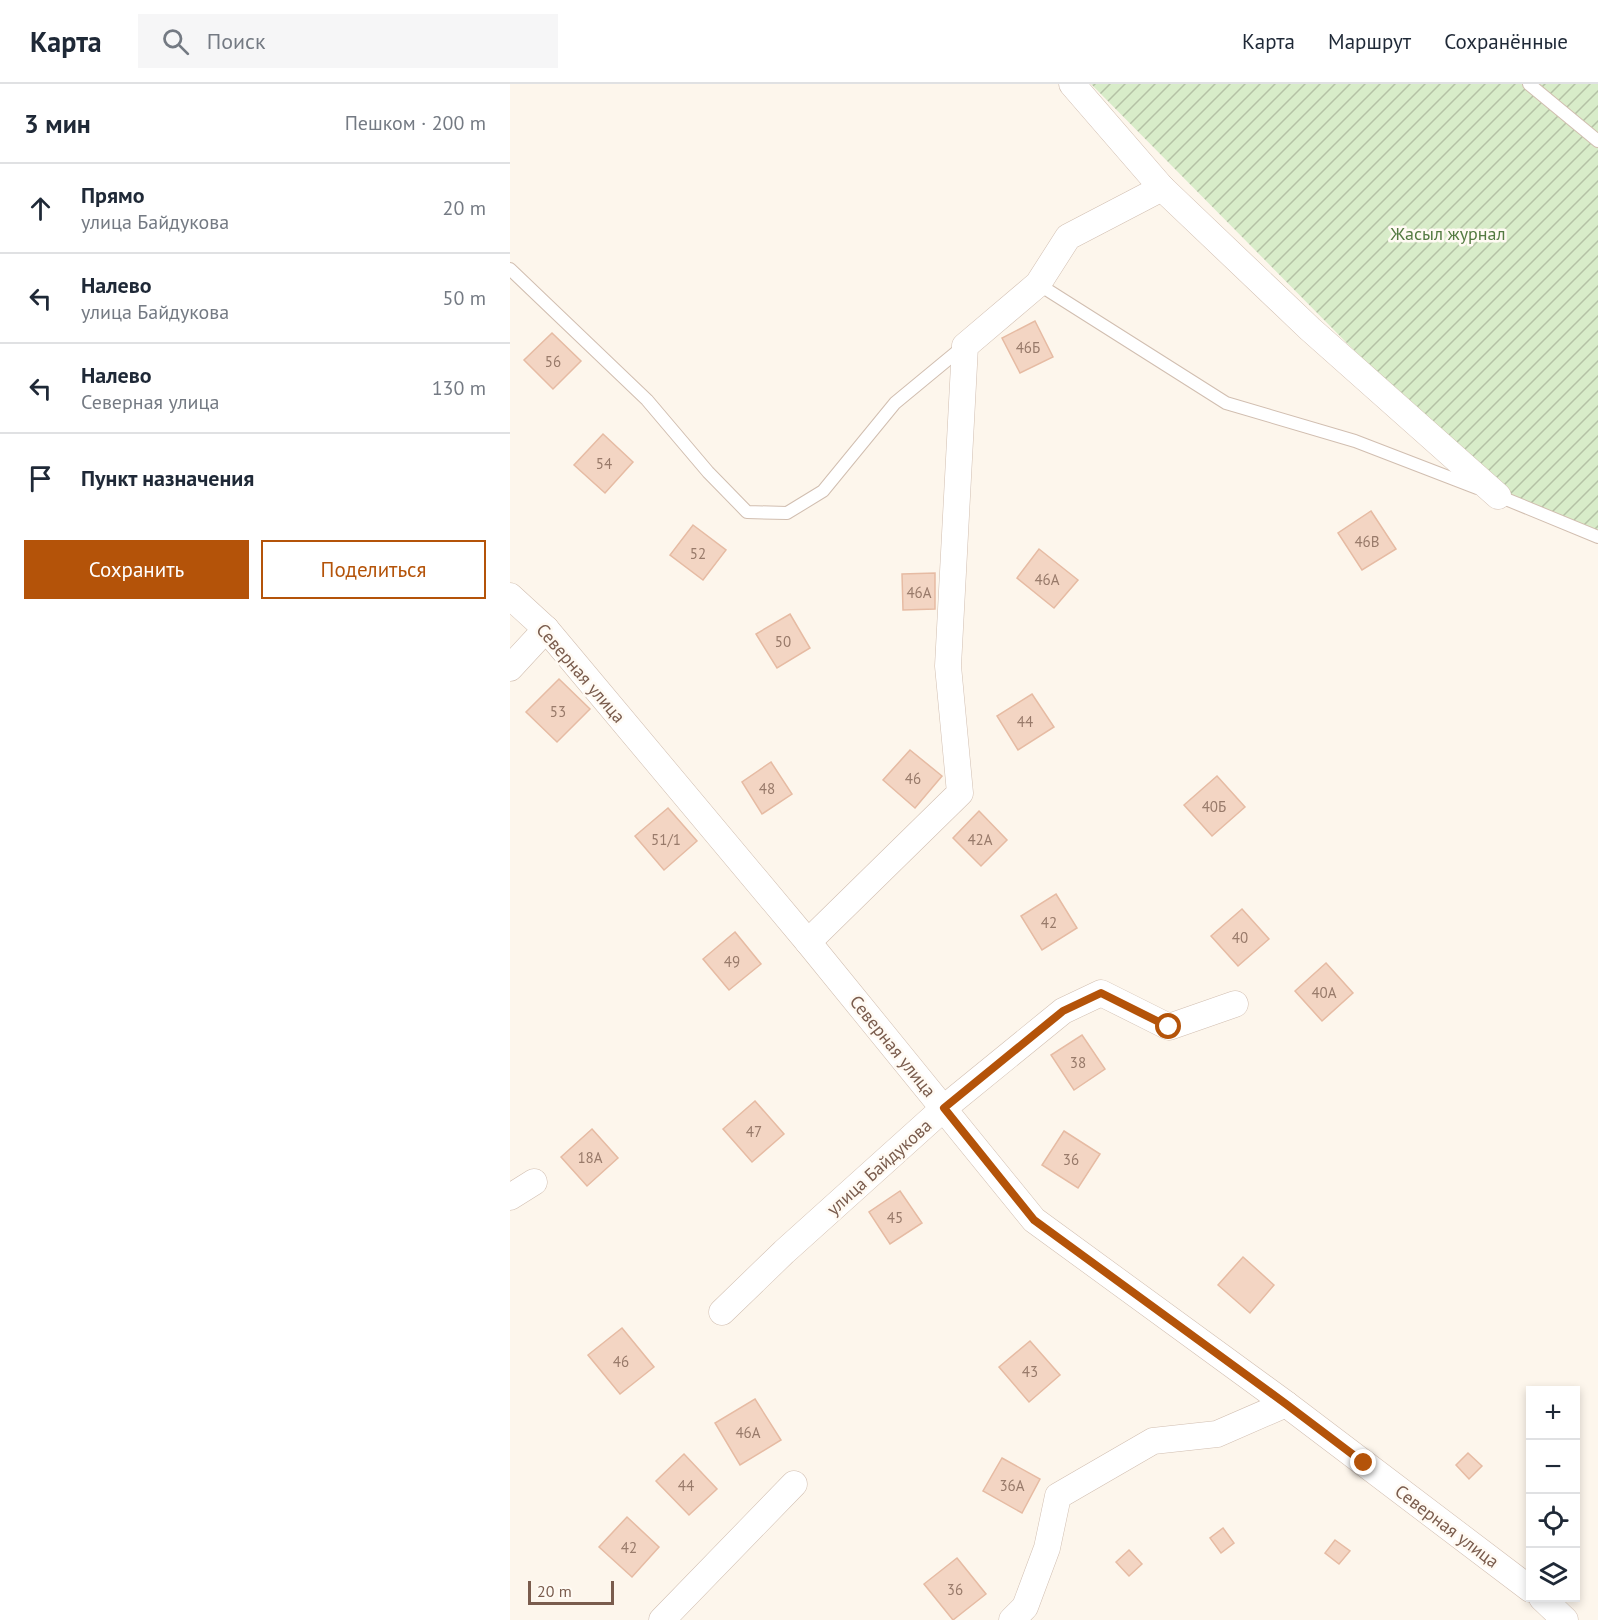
<!DOCTYPE html>
<html lang="ru">
<head>
<meta charset="utf-8">
<style>
	:root { --surface:#fff; --page:#f6f6f7; --text:#1f2937; --muted:#747a83; --line:#e0e1e3; --accent:#b45309 }
	body { margin:0; font-family:"PT Sans",sans-serif; background:var(--page); color:var(--text) }
	.controls { position:absolute; right:18px; bottom:18px; display:grid; overflow:hidden; border-radius:0px; box-shadow:0 3px 9px #0003 }
	.controls button { width:54px; height:54px; display:grid; place-items:center; padding:0; border:0; border-bottom:2px solid var(--line); background:var(--surface); color:var(--text); font:30px sans-serif }
	.scale { position:absolute; left:18px; bottom:15px; width:86px; box-sizing:border-box; padding-left:6px; border:3px solid #7a5c4d; border-top:0; font-size:16px; line-height:21px; white-space:nowrap; color:#7a5c4d; -webkit-text-stroke:4px #fffaf3; paint-order:stroke }
	.stop { position:absolute; width:18px; height:18px; margin:-14px; border:4px solid #b45309; border-radius:50%; background:#fff }
	.stop.end { background:#b45309; border-color:#fff; box-shadow:0 2px 6px #0008 }
	.list { margin:0; padding:0; list-style:none }
	h2 { display:flex; justify-content:space-between; align-items:center; height:78px; margin:0; padding:0 24px; font-size:26px }
	h2 small { font-size:20px; font-weight:400; color:var(--muted) }
	.list li { display:grid; grid-template-columns:39px 1fr auto; gap:18px; align-items:center; box-sizing:border-box; height:90px; padding:0 24px; border-top:2px solid var(--line) }
	.list b { display:block; font-size:22px; white-space:nowrap }
	.list p { margin:0; font-size:20px; white-space:nowrap; color:var(--muted) }
	.list em { font-size:20px; font-style:normal; color:var(--muted) }
	.actions { display:flex; gap:12px; padding:18px 24px }
	.actions a { flex:1; padding:14px 0; border:2px solid var(--accent); border-radius:0px; text-align:center; font-size:21px; color:var(--accent) }
	.actions .main { background:var(--accent); color:#fff }
	.icon { flex:none; width:33px; height:33px; fill:none; stroke:currentColor; stroke-width:2; stroke-linecap:round; stroke-linejoin:round }
	.map { position:relative; flex:none; width:1088px; height:1536px; overflow:hidden }
	header { display:flex; align-items:center; gap:36px; box-sizing:border-box; height:84px; padding:0 30px; background:var(--surface); border-bottom:2px solid var(--line) }
	header strong { font-size:28px }
	nav { display:flex; gap:33px; margin-inline-start:auto; font-size:21px }
	.search { width:420px; height:54px; background:var(--page); display:flex; align-items:center; gap:15px; box-sizing:border-box; padding:0 21px; border-radius:0px; color:var(--muted); font-size:22px }
	main { display:flex }
	aside { flex:1; background:var(--surface) }
	.map>svg:first-child { display:block }
	.garden { fill:url(#garden-furrows) }
	.building { fill:#f3d5c3; stroke:#e6bba3; stroke-width:1.5 }
	.lines { fill:none; stroke-linecap:round; stroke-linejoin:round }
	.lane-casing { stroke:#d1beb0; stroke-width:14 }
	.street-casing { stroke:#d1beb0; stroke-width:27 }
	.lane { stroke:#fff; stroke-width:12 }
	.street { stroke:#fff; stroke-width:26 }
	.route { stroke:#b45309; stroke-width:8 }
	.labels { text-anchor:middle; dominant-baseline:central; stroke-width:5; stroke-linejoin:round; paint-order:stroke }
	.number-label { font-size:15px; fill:#987a6a }
	.park-label { font-size:18px; fill:#537a41; stroke:#fffaf3 }
	.street-label { font-size:18px; fill:#7a5c4d; stroke:#fffaf3 }
</style>
</head>
<body>
<header>
<strong>Карта</strong>
<div class="search"><svg class="icon" aria-label="search" viewBox="0 0 24 24"><circle cx="10" cy="10" r="6"/><path d="M15 15l6 6"/></svg>Поиск</div>
<nav><a>Карта</a><a>Маршрут</a><a>Сохранённые</a></nav>
</header>
<main>
<aside>
<h2>3 мин<small>Пешком · 200 m</small></h2>
<ul class="list">
<li><svg class="icon" aria-label="ahead" viewBox="0 0 24 24"><path d="M12 20V5M6 11l6-6 6 6"/></svg><div><b>Прямо</b><p>улица Байдукова</p></div><em>20 m</em></li>
<li><svg class="icon" aria-label="left" viewBox="0 0 24 24"><path d="M17 20v-9H6M10 6l-5 5 5 5"/></svg><div><b>Налево</b><p>улица Байдукова</p></div><em>50 m</em></li>
<li><svg class="icon" aria-label="left" viewBox="0 0 24 24"><path d="M17 20v-9H6M10 6l-5 5 5 5"/></svg><div><b>Налево</b><p>Северная улица</p></div><em>130 m</em></li>
<li><svg class="icon" aria-label="arrive" viewBox="0 0 24 24"><path d="M6 21V4h12l-3 4 3 4H6"/></svg><div><b>Пункт назначения</b></div></li>
</ul>
<div class="actions"><a class="main">Сохранить</a><a>Поделиться</a></div>
</aside>
<div class="map">
<svg width="1088" height="1536" viewBox="0 0 1088 1536">
	<defs>
		<pattern id="garden-furrows" width="10" height="10" patternUnits="userSpaceOnUse" patternTransform="scale(1.5)"><rect width="10" height="10" fill="#d8ecc9"/><path d="M-1 1l2-2M0 10L10 0M9 11l2-2" fill="none" stroke="#b4c2a5"/></pattern>
	</defs>
	<rect width="100%" height="100%" fill="#fdf6ec"/>
	<polygon class="garden" points="581,0 1088,0 1088,458 988,412"/>
	<g class="building">
		<polygon points="525,237 543,273 510,289 492,254"/>
		<polygon points="42,249 71,277 43,305 14,276"/>
		<polygon points="93,350 123,378 95,409 64,381"/>
		<polygon points="861,427 886,465 852,486 828,449"/>
		<polygon points="183,441 216,466 193,496 160,471"/>
		<polygon points="529,465 568,496 544,524 507,494"/>
		<polygon points="425,489 425,525 393,526 392,490"/>
		<polygon points="280,530 300,564 267,584 246,550"/>
		<polygon points="49,595 80,625 47,658 16,628"/>
		<polygon points="522,610 544,643 508,666 487,632"/>
		<polygon points="400,666 432,692 405,724 373,696"/>
		<polygon points="261,678 282,710 252,730 232,698"/>
		<polygon points="707,692 735,723 702,752 674,721"/>
		<polygon points="158,724 187,757 154,786 125,752"/>
		<polygon points="469,727 497,756 471,782 443,754"/>
		<polygon points="546,810 567,844 532,866 511,832"/>
		<polygon points="732,825 759,855 728,882 701,852"/>
		<polygon points="225,848 251,880 219,906 193,875"/>
		<polygon points="816,879 843,909 812,937 785,907"/>
		<polygon points="572,951 595,985 564,1006 541,971"/>
		<polygon points="245,1017 274,1050 242,1078 213,1045"/>
		<polygon points="82,1045 108,1074 77,1102 51,1073"/>
		<polygon points="554,1047 590,1070 568,1104 532,1081"/>
		<polygon points="390,1107 412,1139 380,1160 359,1128"/>
		<polygon points="733,1173 764,1201 740,1229 708,1201"/>
		<polygon points="112,1244 144,1283 110,1310 78,1271"/>
		<polygon points="520,1257 550,1291 519,1318 489,1283"/>
		<polygon points="245,1315 271,1356 230,1381 205,1339"/>
		<polygon points="958,1369 972,1382 959,1395 946,1381"/>
		<polygon points="174,1370 207,1405 179,1431 146,1397"/>
		<polygon points="492,1374 530,1395 512,1429 473,1407"/>
		<polygon points="117,1433 149,1463 122,1493 89,1463"/>
		<polygon points="713,1444 724,1459 711,1469 700,1454"/>
		<polygon points="825,1456 840,1467 829,1480 815,1469"/>
		<polygon points="619,1466 632,1480 619,1492 606,1478"/>
		<polygon points="447,1474 476,1510 443,1536 414,1500"/>
	</g>
	<g class="lines">
		<defs>
			<g id="lane">
				<polyline points="1019,0 1088,57"/>
				<polyline points="0,185 137,316 198,388 237,428 277,429 313,407 385,319 454,262"/>
				<polyline points="528,200 716,319 845,357 967,404"/>
				<polyline points="986,411 1088,453"/>
			</g>
			<g id="street">
				<polyline points="562,0 652,104 800,245 988,412"/>
				<polyline points="0,512 36,545 298,858 524,1136 776,1320 1020,1505"/>
				<polyline points="0,584 36,545"/>
				<polyline points="298,858 450,709 438,582 455,262 528,200 558,153 652,104"/>
				<polyline points="0,1113 24,1098"/>
				<polyline points="212,1228 274,1168 434,1024 553,927 591,909 659,943 725,920"/>
				<polyline points="1032,1514 1055,1536"/>
				<polyline points="152,1536 284,1400"/>
				<polyline points="502,1536 515,1523 537,1464 548,1412 643,1357 707,1350 776,1320"/>
			</g>
		</defs>
		<use href="#lane" class="lane-casing"/>
		<use href="#street" class="street-casing"/>
		<use href="#lane" class="lane"/>
		<use href="#street" class="street"/>
	</g>
	<g class="lines">
		<polyline class="route" points="659,943 591,909 553,927 434,1024 524,1136 776,1320 854,1379"/>
	</g>
	<g class="labels">
		<g class="number-label">
			<text x="518" y="263">46Б</text>
			<text x="43" y="277">56</text>
			<text x="94" y="379">54</text>
			<text x="857" y="457">46В</text>
			<text x="188" y="469">52</text>
			<text x="537" y="495">46А</text>
			<text x="409" y="508">46А</text>
			<text x="273" y="557">50</text>
			<text x="48" y="627">53</text>
			<text x="515" y="637">44</text>
			<text x="403" y="694">46</text>
			<text x="257" y="704">48</text>
			<text x="704" y="722">40Б</text>
			<text x="156" y="755">51/1</text>
			<text x="470" y="755">42А</text>
			<text x="539" y="838">42</text>
			<text x="730" y="853">40</text>
			<text x="222" y="877">49</text>
			<text x="814" y="908">40А</text>
			<text x="568" y="978">38</text>
			<text x="244" y="1047">47</text>
			<text x="80" y="1073">18А</text>
			<text x="561" y="1075">36</text>
			<text x="385" y="1133">45</text>
			<text x="111" y="1277">46</text>
			<text x="520" y="1287">43</text>
			<text x="238" y="1348">46А</text>
			<text x="176" y="1401">44</text>
			<text x="502" y="1401">36А</text>
			<text x="119" y="1463">42</text>
			<text x="445" y="1505">36</text>
		</g>
		<g class="park-label">
			<text x="938" y="149">Жасыл журнал</text>
		</g>
		<g class="street-label">
			<text transform="translate(71 589) rotate(49)">Северная улица</text>
			<text transform="translate(383 962) rotate(51)">Северная улица</text>
			<text transform="translate(369 1083) rotate(-42)">улица Байдукова</text>
			<text transform="translate(937 1442) rotate(37)">Северная улица</text>
		</g>
	</g>
</svg>
<div class="controls">
<button>+</button>
<button>−</button>
<button><svg class="icon" aria-label="locate" viewBox="0 0 24 24"><circle cx="12" cy="12" r="6"/><path d="M12 2v4M12 18v4M2 12h4M18 12h4"/></svg></button>
<button><svg class="icon" aria-label="layers" viewBox="0 0 24 24"><path d="M12 4l9 5-9 5-9-5zM3 14l9 5 9-5"/></svg></button>
</div>
<div class="scale">20 m</div>
<div class="stop" style="left:659px;top:943px"></div>
<div class="stop end" style="left:854px;top:1379px"></div>
</div>
</main>
</body>
</html>
